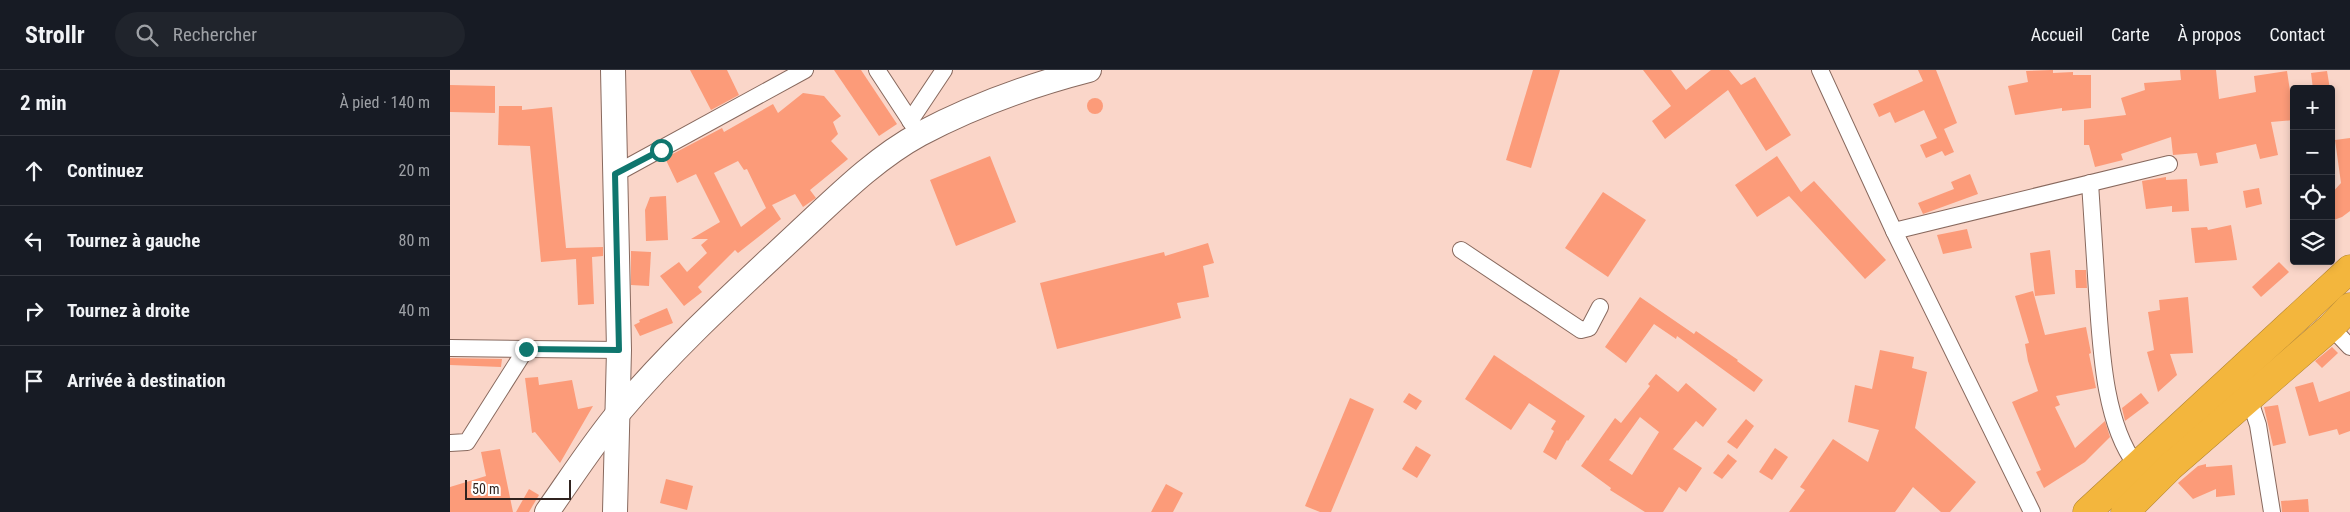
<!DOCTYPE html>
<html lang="fr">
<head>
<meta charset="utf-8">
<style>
	:root { --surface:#171b24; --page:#20242c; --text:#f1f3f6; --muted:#9ea1a6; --line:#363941 }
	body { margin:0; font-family:"Roboto Condensed",sans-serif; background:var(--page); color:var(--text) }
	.controls { position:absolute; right:15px; top:15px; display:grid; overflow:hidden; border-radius:5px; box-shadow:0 2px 8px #0003 }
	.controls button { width:45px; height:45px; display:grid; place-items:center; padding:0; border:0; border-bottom:1px solid var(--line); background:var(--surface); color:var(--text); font:25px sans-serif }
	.scale { position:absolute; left:15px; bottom:12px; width:106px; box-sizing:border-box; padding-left:5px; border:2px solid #30231f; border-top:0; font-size:14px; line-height:18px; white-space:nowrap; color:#30231f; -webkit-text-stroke:4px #fff; paint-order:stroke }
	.stop { position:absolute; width:15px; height:15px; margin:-11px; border:4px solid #0f766e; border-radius:50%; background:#fff }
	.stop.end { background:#0f766e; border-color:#fff; box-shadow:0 1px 5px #0008 }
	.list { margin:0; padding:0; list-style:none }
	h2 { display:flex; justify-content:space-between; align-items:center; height:65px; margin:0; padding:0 20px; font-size:21px }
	h2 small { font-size:16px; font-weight:400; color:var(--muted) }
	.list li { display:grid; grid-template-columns:32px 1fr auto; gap:15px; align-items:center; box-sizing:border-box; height:70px; padding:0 20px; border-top:1px solid var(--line) }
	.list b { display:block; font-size:19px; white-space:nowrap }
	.list em { font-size:16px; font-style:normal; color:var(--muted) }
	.icon { flex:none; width:28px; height:28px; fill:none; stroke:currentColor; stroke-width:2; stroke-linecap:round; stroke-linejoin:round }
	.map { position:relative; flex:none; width:1900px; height:442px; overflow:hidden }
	header { display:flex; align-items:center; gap:30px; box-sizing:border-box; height:70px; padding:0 25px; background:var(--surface); border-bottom:1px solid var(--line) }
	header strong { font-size:24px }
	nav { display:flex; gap:28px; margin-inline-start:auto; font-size:18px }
	.search { width:350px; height:45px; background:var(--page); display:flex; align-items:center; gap:12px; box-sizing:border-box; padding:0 18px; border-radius:28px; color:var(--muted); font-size:19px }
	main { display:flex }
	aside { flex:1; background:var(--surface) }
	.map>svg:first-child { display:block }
	.building { fill:#fc9b79; fill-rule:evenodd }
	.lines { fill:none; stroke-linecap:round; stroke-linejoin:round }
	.street-casing { stroke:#88695e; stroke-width:18 }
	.secondary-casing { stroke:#88695e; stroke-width:26 }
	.highway-casing { stroke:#af8332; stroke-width:29 }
	.street { stroke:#fff; stroke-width:16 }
	.secondary { stroke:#fff; stroke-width:24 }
	.highway { stroke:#f3b63d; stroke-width:28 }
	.route { stroke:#0f766e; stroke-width:6 }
</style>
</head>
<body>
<header>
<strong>Strollr</strong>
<div class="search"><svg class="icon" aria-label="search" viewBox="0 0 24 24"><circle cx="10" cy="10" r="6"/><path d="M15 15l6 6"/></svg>Rechercher</div>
<nav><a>Accueil</a><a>Carte</a><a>À propos</a><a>Contact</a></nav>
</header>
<main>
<aside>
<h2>2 min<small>À pied · 140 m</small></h2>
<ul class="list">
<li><svg class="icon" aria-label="ahead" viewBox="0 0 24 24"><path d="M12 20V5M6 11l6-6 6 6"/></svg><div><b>Continuez</b></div><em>20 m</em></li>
<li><svg class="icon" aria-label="left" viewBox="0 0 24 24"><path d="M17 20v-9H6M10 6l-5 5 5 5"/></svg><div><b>Tournez à gauche</b></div><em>80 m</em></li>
<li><svg class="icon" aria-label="right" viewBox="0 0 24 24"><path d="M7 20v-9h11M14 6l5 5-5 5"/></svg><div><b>Tournez à droite</b></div><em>40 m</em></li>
<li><svg class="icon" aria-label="arrive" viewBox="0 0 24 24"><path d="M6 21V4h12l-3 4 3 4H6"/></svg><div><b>Arrivée à destination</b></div></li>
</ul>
</aside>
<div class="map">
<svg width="1900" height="442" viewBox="0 0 1900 442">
	<rect width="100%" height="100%" fill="#fad6c9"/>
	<g class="building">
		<polygon points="240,0 277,0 289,25 261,40"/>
		<polygon points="384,0 411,0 447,54 429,66"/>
		<polygon points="1083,0 1110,0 1081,98 1056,90"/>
		<polygon points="1193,0 1221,0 1236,20 1261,0 1279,0 1291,15 1305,7 1341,65 1316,81 1278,20 1215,69 1202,51 1221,36"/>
		<polygon points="1468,0 1486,0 1507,53 1494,59 1504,82 1495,86 1492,81 1476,88 1470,75 1487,68 1474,40 1445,53 1440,42 1429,47 1423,34 1473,11"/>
		<polygon points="1603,0 1603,3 1623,2 1623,5 1641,5 1641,38 1612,41 1612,38 1565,45 1558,16 1578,12 1576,1"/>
		<polygon points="1730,0 1766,0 1769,29 1806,22 1804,6 1837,1 1840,21 1844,21 1844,50 1821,52 1828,85 1810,89 1806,74 1766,83 1768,93 1750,96 1747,83 1723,85 1721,67 1671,84 1673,90 1645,97 1639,75 1634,75 1634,50 1676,45 1671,28 1695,20 1694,13 1731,10"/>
		<polygon points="1877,1 1880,19 1863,19 1861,3"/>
		<polygon points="0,15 45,16 45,43 0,42"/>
		<path d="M353,23L374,26L391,46L383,52L388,64L381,71L398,89L360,120L366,128L353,137L345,124L322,135L331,149L288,183L285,180L248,217L252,222L234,236L210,206L229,192L237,202L257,183L251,175L258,169H241L270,152L246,104L227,113L215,88L272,58L274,62L323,34L328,43ZM288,91L294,100L297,99L316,138L291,157L264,103Z"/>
		<circle cx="645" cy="36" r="8"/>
		<polygon points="49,36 72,36 72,40 102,37 116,178 153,177 153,186 142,187 144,234 128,235 126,189 91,192 80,76 48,75"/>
		<polygon points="1900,68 1900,141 1892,147 1881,151 1881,124 1891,113 1885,70"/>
		<polygon points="540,86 566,152 506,176 480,110"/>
		<polygon points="1327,86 1351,122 1364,111 1436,190 1415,209 1339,126 1307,147 1285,115"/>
		<polygon points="1520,104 1528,124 1473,144 1468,133 1504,119 1501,112"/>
		<polygon points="1716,107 1716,110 1737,109 1739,141 1722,142 1722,136 1696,139 1692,111"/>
		<polygon points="1809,118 1812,134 1796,138 1793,121"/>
		<polygon points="1153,122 1196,150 1158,207 1115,178"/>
		<polygon points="216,126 218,170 196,171 195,140 200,127"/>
		<polygon points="1781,155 1787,190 1745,193 1741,158 1757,157 1758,160"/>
		<polygon points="1517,159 1522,178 1493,184 1487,165"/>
		<polygon points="758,173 764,193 753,196 759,227 727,233 731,248 607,279 590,213 714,182 715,186"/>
		<polygon points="1600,180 1605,224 1585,226 1580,183"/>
		<polygon points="181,181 201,182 199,216 181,215"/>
		<polygon points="1829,192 1839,202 1811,227 1802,217"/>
		<polygon points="1625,200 1636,200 1637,218 1626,218"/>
		<polygon points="1583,221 1595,265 1636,257 1641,283 1639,284 1646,318 1606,326 1610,335 1605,337 1625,378 1655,351 1660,367 1635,392 1594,418 1586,402 1591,400 1562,332 1588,321 1578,291 1575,274 1579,273 1565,226"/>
		<polygon points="1190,227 1244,264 1246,261 1288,290 1287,291 1313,310 1304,322 1227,266 1226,269 1204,254 1176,293 1155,277"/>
		<polygon points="1738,227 1743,283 1720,284 1727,305 1708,322 1697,282 1704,280 1698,242 1710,240 1709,230"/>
		<polygon points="217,238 223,253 190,266 184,255 190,252 189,250"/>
		<polygon points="1882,277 1888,283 1872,298 1865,291"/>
		<polygon points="1430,280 1464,287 1462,298 1477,302 1465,358 1526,412 1500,442 1491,442 1463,417 1445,442 1339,442 1355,420 1350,417 1383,369 1418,392 1429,360 1398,352 1405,315 1422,319"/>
		<polygon points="1044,285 1135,346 1118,371 1117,370 1106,390 1093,382 1104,361 1101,359 1106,351 1079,333 1061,360 1015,329"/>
		<polygon points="0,288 52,289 51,297 0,295"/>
		<path d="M1206,304L1228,322L1236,313L1267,339L1253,357L1246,351L1223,379L1252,398L1236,422L1229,417L1213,442H1195L1160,420L1161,418L1131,396L1165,348L1171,353L1200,316L1198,314ZM1190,347L1209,362L1182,405L1159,390Z"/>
		<polygon points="88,307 89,315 122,310 128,339 143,336 110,393 85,362 82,363 75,308"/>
		<polygon points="1863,312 1869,332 1900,321 1900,361 1889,365 1887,359 1859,366 1845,317"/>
		<polygon points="959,323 972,331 966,340 953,332"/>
		<polygon points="1691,323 1699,333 1675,351 1672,338"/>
		<polygon points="900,328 924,339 881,442 870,442 855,436"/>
		<polygon points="1828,335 1836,373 1823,376 1814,337"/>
		<polygon points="1296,349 1304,356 1287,379 1277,372"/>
		<polygon points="966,376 981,385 967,408 952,399"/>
		<polygon points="1325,378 1338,387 1322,410 1309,402"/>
		<polygon points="50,379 63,442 0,442 0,417 36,406 31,382"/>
		<polygon points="1278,384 1287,391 1272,409 1263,403"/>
		<polygon points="1756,394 1756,397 1782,395 1785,425 1766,427 1766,419 1743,429 1728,413 1748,396"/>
		<polygon points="216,409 243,416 237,440 210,433"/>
		<polygon points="716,414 733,423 723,442 701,442"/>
		<polygon points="79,419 89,425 79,442 66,442"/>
		<polygon points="1858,429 1859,442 1832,442 1831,431"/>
	</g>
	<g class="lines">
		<defs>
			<g id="street">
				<polyline points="427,0 469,64"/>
				<polyline points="1370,0 1444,161 1582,442"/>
				<polyline points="460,51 494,0"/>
				<polyline points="165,104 355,0"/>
				<path d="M1640,113C1642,149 1645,185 1647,221C1651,274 1653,351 1686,395"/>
				<polyline points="1444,161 1719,94"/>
				<polyline points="1011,180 1131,260 1139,258 1150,237"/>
				<polyline points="1881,257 1900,277"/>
				<polyline points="0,278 169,280"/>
				<polyline points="1799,328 1808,355 1822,442"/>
				<polyline points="0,373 17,372 76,279"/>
			</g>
			<g id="secondary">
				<polyline points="163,0 169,280 165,442"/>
				<path d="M97,442C121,408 144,372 170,341C224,277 286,221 347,164C385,129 424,89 470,64C523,36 581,15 639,0"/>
			</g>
			<g id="highway">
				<polyline points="1637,442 1900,199"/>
				<polyline points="1675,442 1720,397 1881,257 1900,237"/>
			</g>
		</defs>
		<use href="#street" class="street-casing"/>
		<use href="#secondary" class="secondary-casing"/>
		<use href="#highway" class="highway-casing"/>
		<use href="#street" class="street"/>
		<use href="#secondary" class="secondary"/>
		<use href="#highway" class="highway"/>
	</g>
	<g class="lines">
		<polyline class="route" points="76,279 169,280 165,104 211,80"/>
	</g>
</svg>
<div class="controls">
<button>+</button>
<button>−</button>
<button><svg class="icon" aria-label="locate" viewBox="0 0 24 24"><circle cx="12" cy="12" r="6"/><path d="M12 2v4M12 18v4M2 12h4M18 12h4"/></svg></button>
<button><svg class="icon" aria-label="layers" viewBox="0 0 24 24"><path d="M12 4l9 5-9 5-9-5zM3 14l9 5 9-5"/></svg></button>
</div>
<div class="scale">50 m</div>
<div class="stop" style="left:211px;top:80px"></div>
<div class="stop end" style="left:76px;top:279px"></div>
</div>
</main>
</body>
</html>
